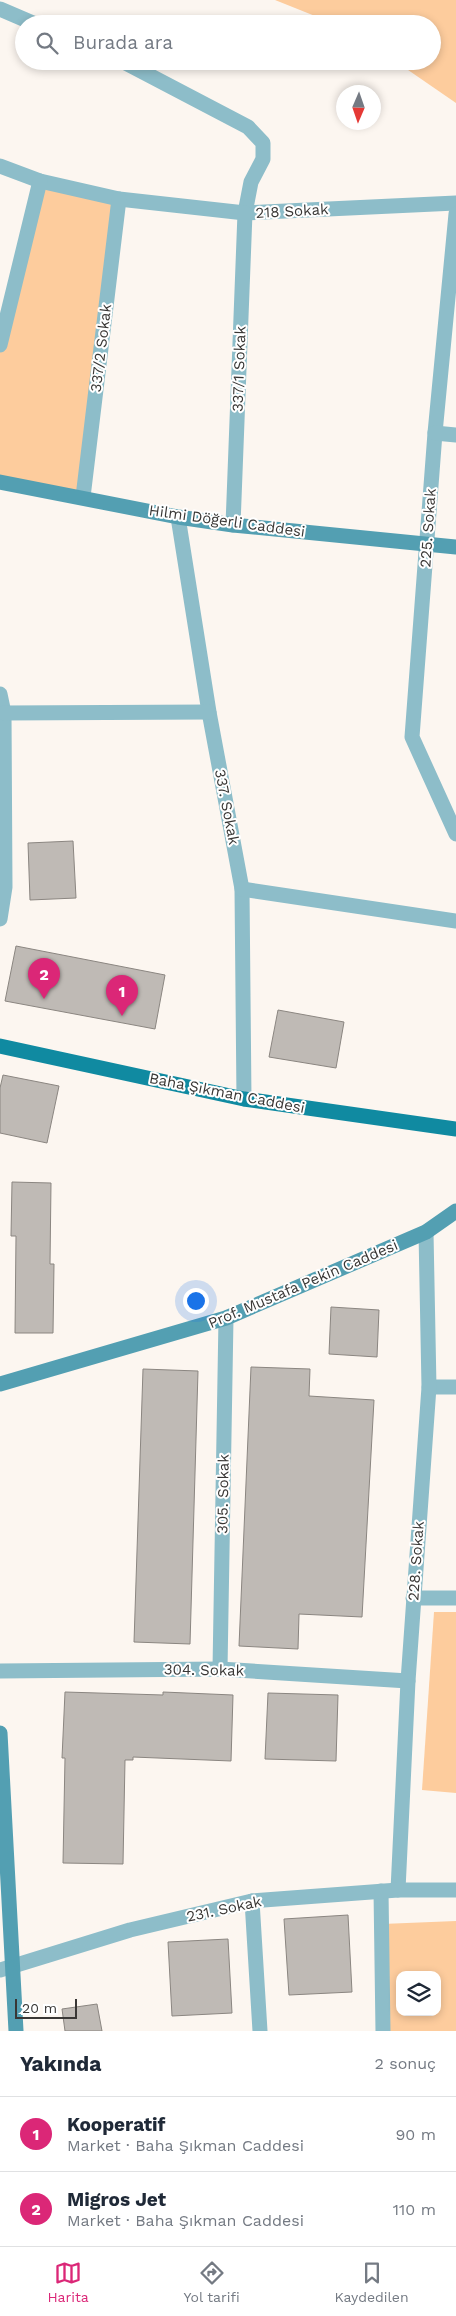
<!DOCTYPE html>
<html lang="tr">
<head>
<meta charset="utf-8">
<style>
	:root { --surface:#fff; --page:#f2f2f3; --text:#1f2937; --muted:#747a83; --line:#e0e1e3; --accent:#db2777 }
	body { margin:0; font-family:"Work Sans",sans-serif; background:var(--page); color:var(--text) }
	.controls { position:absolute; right:15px; bottom:15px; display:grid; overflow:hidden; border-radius:10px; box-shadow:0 2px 8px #0003 }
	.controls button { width:45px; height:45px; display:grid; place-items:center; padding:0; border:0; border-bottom:1px solid var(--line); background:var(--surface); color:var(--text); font:25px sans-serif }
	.compass { position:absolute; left:336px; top:85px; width:45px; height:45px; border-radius:50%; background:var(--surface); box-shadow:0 2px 8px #0003; rotate:182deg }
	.scale { position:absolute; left:15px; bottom:12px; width:62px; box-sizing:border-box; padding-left:5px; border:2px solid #393735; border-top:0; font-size:14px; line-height:18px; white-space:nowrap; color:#393735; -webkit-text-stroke:4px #fff; paint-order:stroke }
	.you { position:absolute; left:195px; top:1300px; width:18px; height:18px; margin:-12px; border:4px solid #fff; border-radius:50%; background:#1a73e8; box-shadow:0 0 0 8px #1a73e833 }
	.badge { display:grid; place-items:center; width:32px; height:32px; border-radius:50%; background:var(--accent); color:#fff; font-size:16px; font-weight:700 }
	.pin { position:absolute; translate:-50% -41px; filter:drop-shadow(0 1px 2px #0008) }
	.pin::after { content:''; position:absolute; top:26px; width:18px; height:15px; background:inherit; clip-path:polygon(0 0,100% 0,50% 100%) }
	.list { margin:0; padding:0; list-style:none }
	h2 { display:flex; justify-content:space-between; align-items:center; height:65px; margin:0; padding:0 20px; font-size:21px }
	h2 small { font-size:16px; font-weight:400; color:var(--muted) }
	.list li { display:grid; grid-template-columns:32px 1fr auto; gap:15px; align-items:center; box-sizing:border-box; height:75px; padding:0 20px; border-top:1px solid var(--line) }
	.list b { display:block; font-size:19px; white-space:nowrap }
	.list p { margin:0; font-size:16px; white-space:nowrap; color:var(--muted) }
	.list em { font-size:16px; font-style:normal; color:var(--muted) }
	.icon { flex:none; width:28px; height:28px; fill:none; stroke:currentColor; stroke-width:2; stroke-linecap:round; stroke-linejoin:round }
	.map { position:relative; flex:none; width:456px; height:2031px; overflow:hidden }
	.search { position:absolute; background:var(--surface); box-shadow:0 2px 8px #0003; left:15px; right:15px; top:15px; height:55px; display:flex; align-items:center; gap:12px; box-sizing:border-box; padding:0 18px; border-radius:28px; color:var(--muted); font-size:19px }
	.sheet { height:215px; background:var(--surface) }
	nav { display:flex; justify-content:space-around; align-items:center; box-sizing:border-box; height:70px; border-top:1px solid var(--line); background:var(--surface); font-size:14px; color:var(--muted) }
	nav a { display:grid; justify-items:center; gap:2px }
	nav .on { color:var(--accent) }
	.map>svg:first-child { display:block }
	.green { fill:#fdcc9d; fill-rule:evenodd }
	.building { fill:#bfbab5; stroke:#8b8681 }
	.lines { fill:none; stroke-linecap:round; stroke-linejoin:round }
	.street { stroke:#8dbdc9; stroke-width:15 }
	.secondary { stroke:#539fb2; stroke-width:15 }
	.primary { stroke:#108aa1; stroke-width:15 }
	.labels { text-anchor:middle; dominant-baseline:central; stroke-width:4; stroke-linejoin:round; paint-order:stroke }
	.street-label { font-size:15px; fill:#393735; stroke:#fff }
</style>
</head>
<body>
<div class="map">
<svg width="456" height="2031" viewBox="0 0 456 2031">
	<rect width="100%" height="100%" fill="#fcf6f0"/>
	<g class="green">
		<polygon points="275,0 456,0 456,103 395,61 432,61 432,24 335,24"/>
		<polygon points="40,181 119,199 83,497 0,482 0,345"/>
		<polygon points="434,1612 456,1612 456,1793 422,1790"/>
		<path d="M456,1921V2031H388L382,1924ZM400,1975H437V2012H400Z"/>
	</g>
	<g class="building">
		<polygon points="73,841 76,898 30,900 28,843"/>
		<polygon points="16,946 165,975 155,1029 5,1001"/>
		<polygon points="278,1010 344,1022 336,1068 269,1057"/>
		<polygon points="3,1075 59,1086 47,1143 0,1133 0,1088"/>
		<polygon points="12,1182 51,1183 50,1264 54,1264 53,1333 15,1333 16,1236 11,1236"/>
		<polygon points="331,1307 379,1310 377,1357 329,1354"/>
		<polygon points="251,1367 310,1369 309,1396 374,1400 362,1617 299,1614 298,1649 239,1646"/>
		<polygon points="143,1369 198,1371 190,1644 134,1642"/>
		<polygon points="65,1692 163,1695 163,1692 233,1695 231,1761 133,1757 133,1760 125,1760 123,1864 63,1863 65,1758 62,1758"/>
		<polygon points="268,1693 338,1695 336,1761 265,1759"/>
		<polygon points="348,1915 352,1992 289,1995 284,1919"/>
		<polygon points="228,1939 232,2013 172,2016 168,1942"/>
		<polygon points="97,2004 102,2031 65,2031 62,2009"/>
	</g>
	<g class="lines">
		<g class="street">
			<polyline points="0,9 35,24"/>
			<polyline points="122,61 248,127 263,143 263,159 251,182 245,213 456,203"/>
			<polyline points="0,166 40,181 119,199 245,213 233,525"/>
			<polyline points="456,214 435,433 412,737 456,834"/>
			<polyline points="0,345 40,181"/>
			<polyline points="435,433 456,435"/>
			<polyline points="83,497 119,199"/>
			<polyline points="178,517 209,712 242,889 244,1099"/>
			<polyline points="0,694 4,713 5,887 0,919"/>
			<polyline points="4,713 209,712"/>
			<polyline points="242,889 456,921"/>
			<polyline points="429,1387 456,1387"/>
			<polyline points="413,1598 456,1598"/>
			<polyline points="220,1669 226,1318"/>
			<polyline points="0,1671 220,1669 408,1681"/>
			<polyline points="398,1890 408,1681 429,1387 426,1232"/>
			<polyline points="381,1891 383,2031"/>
			<polyline points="252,1901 260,2031"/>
			<polyline points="0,1970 130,1930 252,1901 398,1890 456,1890"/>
		</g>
		<g class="secondary">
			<polyline points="0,482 178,517 233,525 456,547"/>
			<polyline points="0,1384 226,1318 426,1232 456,1211"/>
			<polyline points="0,1733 16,2031"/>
		</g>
		<polyline class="primary" points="0,1046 244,1099 456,1129"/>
	</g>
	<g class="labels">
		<g class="street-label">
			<text transform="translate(292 211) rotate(-3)">218 Sokak</text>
			<text transform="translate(101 348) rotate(-83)">337/2 Sokak</text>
			<text transform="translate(239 369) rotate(-88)">337/1 Sokak</text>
			<text transform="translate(227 521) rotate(8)">Hilmi Döğerli Caddesi</text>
			<text transform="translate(428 528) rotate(-86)">225. Sokak</text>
			<text transform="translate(227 807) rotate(79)">337. Sokak</text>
			<text transform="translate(227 1093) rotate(11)">Baha Şıkman Caddesi</text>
			<text transform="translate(303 1284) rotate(-23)">Prof. Mustafa Pekin Caddesi</text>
			<text transform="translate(223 1494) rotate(-89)">305. Sokak</text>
			<text transform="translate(416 1561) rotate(-86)">228. Sokak</text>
			<text transform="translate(204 1670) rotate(1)">304. Sokak</text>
			<text transform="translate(224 1909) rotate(-12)">231. Sokak</text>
		</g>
	</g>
</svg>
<div class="controls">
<button><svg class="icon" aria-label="layers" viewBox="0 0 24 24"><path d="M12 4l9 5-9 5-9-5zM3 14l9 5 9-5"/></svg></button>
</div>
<svg class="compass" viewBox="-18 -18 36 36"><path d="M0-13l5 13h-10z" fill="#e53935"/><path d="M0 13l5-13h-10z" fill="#747a83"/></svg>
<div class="scale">20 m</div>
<div class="you"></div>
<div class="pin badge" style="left:122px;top:1016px">1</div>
<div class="pin badge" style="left:44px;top:999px">2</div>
<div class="search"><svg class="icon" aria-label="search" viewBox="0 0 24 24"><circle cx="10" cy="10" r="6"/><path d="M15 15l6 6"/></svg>Burada ara</div>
</div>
<section class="sheet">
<h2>Yakında<small>2 sonuç</small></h2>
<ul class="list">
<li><span class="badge">1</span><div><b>Kooperatif</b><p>Market · Baha Şıkman Caddesi</p></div><em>90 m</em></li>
<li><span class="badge">2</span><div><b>Migros Jet</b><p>Market · Baha Şıkman Caddesi</p></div><em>110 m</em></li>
</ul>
</section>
<nav>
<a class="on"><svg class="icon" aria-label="map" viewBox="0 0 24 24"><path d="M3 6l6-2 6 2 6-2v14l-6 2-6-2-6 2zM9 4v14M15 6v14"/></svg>Harita</a>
<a><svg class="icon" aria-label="directions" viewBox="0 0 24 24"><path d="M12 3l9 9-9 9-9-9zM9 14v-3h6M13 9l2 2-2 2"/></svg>Yol tarifi</a>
<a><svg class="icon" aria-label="saved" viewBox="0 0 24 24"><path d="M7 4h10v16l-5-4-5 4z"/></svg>Kaydedilen</a>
</nav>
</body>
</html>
